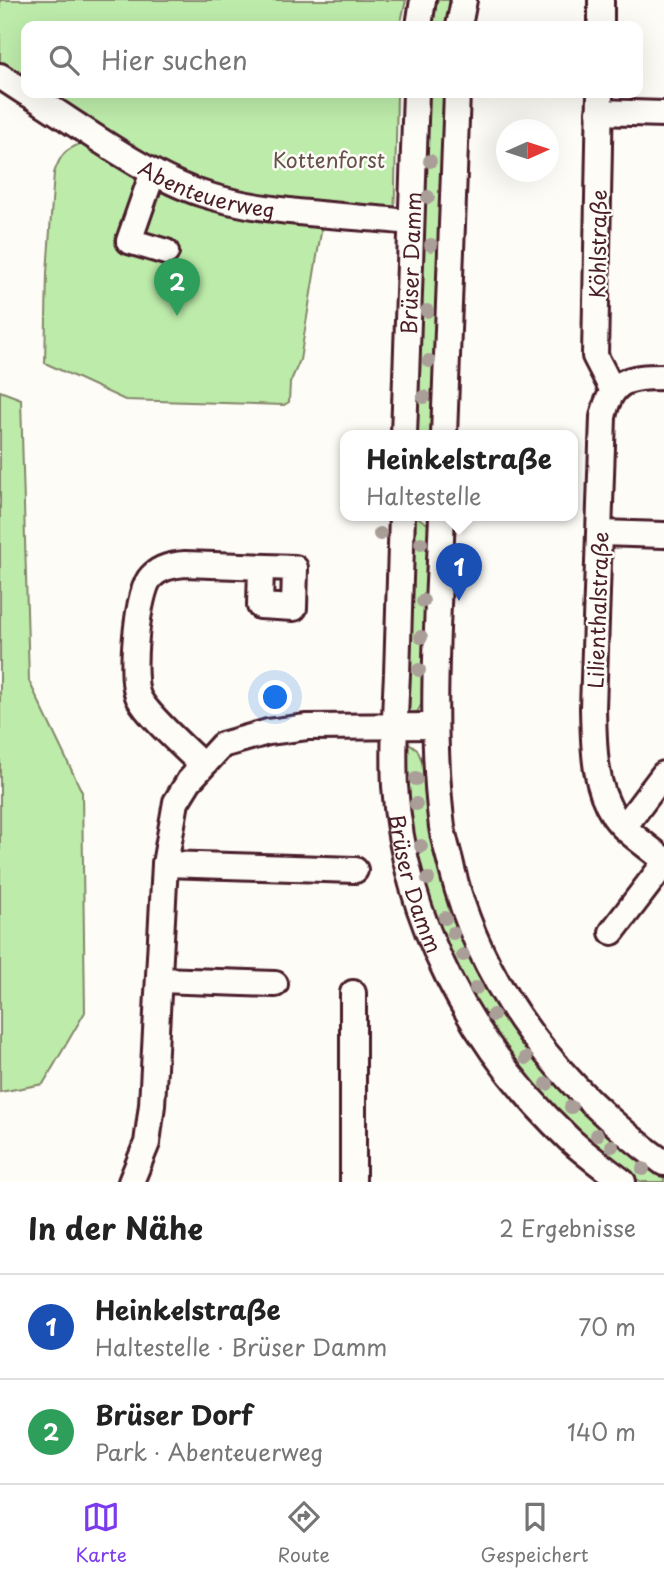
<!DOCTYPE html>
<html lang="de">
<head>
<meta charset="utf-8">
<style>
	:root { --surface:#fff; --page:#f6f6f6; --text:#222; --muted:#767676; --line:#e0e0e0; --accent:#7c3aed }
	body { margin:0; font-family:"Playpen Sans",sans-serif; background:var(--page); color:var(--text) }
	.compass { position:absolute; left:496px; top:119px; width:63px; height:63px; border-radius:50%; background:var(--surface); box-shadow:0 7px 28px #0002; rotate:87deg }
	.you { position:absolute; left:276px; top:698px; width:24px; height:24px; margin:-18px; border:5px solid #fff; border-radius:50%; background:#1a73e8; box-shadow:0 0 0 10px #1a73e833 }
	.badge { display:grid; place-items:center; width:46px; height:46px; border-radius:50%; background:var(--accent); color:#fff; font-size:23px; font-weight:700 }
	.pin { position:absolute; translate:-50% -58px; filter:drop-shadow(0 2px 4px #0008) }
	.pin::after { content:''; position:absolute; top:37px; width:24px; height:21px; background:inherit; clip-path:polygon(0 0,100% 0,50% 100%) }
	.popup { position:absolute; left:340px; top:430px; width:238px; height:91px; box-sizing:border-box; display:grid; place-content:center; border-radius:14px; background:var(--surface); filter:drop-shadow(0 2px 5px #0005); font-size:23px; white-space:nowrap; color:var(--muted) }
	.popup b { font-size:26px; color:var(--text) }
	.popup::after { content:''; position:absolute; left:50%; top:100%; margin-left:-14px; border:14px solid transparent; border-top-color:var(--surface) }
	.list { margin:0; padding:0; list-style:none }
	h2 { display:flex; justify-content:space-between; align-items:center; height:91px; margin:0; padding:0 28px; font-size:30px }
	h2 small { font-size:23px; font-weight:400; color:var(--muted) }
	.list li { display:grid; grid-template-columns:46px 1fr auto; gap:21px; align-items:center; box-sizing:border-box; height:105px; padding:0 28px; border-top:2px solid var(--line) }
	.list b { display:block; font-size:26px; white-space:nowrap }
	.list p { margin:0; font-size:23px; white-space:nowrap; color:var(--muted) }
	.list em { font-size:23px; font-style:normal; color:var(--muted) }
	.icon { flex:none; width:38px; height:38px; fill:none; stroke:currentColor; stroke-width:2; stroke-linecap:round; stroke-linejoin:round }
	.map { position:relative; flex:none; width:664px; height:1182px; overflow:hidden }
	.search { position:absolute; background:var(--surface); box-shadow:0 7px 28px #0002; left:21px; right:21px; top:21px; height:77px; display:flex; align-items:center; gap:18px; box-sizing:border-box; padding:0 24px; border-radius:14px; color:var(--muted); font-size:26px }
	.sheet { height:301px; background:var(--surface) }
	nav { display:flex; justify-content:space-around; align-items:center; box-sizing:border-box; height:98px; border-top:2px solid var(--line); background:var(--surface); font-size:19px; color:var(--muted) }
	nav a { display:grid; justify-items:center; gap:4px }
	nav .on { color:var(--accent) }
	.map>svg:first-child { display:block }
	.green { fill:#bdecaa; stroke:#84866a; stroke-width:2 }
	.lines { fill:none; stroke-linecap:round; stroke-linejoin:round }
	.minor-casing { stroke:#4a1f2b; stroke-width:30 }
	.minor { stroke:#fdfcf7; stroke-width:24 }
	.tree { fill:#aa9e98 }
	.labels { text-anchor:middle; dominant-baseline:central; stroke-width:5; stroke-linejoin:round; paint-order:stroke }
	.park-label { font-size:21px; fill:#67524b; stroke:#fdfcf7 }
	.street-label { font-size:21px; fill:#4a1f2b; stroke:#fdfcf7 }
</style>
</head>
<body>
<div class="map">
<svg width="664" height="1182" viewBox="0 0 664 1182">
	<rect width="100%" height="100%" fill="#fdfcf7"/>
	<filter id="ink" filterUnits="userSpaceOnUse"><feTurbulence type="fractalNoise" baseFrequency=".0143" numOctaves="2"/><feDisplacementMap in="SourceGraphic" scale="14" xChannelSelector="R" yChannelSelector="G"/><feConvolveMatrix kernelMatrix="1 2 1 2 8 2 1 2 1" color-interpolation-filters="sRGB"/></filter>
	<g filter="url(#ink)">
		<g class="green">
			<path d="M0,0H406L400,26H26V93H397L394,232L322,226L300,360L290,383L289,402L284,405L125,400L45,363L47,273L54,173C61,153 65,150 84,142L0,88Z"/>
			<polygon points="432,0 453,0 449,26 429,26"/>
			<polygon points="424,93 444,93 434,435 413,435"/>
			<polygon points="0,391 21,399 29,681 82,792 85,1012 43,1084 0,1092"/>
			<polygon points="414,515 431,526 424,700 416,714 411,718 405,713"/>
			<path d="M409,743L417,749L427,774L467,948L664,1173V1182C657,1182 649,1182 643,1182C632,1180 598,1149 588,1140C473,1043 407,897 406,747Z"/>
		</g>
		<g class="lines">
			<defs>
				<g id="minor">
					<polyline points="419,26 423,0"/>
					<polyline points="459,26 464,0"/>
					<polyline points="601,26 601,0"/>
					<polyline points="0,76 26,93"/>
					<path id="s1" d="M27,93C79,125 146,176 203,194C265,214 345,215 411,222"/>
					<polyline points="600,93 595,356 613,391"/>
					<polyline points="599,112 664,114"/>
					<polyline points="153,172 129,241 166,252"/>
					<path d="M664,377C629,377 611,379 603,417L593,708C594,743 593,785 614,816C626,833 648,846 664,860"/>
					<path id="s2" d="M404,435L416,93"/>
					<polyline points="444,435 457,93"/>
					<path id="s3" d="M402,515C400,568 399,621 397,674C395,711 393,749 395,786C404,921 472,1047 569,1139C586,1155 605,1168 623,1182"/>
					<path d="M442,515C438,619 429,724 442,827C444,841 449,855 452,869C482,991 563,1090 664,1163"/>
					<polyline points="600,533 664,535"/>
					<path d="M202,765C186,749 148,716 139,698C129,680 137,591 151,577C160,567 173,565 185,564L295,568L294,608L260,606L261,567"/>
					<polyline points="624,827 664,774"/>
					<polyline points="165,864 355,870"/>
					<polyline points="612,932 664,864"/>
					<polyline points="159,980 275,984"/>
					<polyline points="131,1182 147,1143 152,1105 165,864 176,802 189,781 222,745 268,732 307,727 434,726"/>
					<polyline points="353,1182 353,993"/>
				</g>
			</defs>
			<use href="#minor" class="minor-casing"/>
			<use href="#minor" class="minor"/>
		</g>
		<g class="tree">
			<circle cx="430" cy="161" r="7"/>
			<circle cx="428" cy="197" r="7"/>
			<circle cx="431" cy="245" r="7"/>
			<circle cx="427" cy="311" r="7"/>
			<circle cx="429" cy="361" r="7"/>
			<circle cx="424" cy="397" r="7"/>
			<circle cx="380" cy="534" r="7"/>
			<circle cx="421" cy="543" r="7"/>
			<circle cx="423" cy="601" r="7"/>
			<circle cx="421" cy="637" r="7"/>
			<circle cx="419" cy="670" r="7"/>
			<circle cx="416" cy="779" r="7"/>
			<circle cx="416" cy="804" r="7"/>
			<circle cx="421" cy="846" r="7"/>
			<circle cx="428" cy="879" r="7"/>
			<circle cx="445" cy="918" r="7"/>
			<circle cx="453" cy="933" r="7"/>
			<circle cx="463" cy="955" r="7"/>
			<circle cx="476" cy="988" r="7"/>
			<circle cx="493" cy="1015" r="7"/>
			<circle cx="526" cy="1058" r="7"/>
			<circle cx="547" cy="1084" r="7"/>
			<circle cx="571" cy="1107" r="7"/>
			<circle cx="597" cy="1135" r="7"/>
			<circle cx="612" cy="1146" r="7"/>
			<circle cx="643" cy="1169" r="7"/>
		</g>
	</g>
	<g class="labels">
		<g class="park-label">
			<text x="329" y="159">Kottenforst</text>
		</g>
		<g class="street-label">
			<text stroke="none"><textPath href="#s1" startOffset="206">Abenteuerweg</textPath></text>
			<text transform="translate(597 244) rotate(-89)">Köhlstraße</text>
			<text stroke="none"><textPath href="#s2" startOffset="172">Brüser Damm</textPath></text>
			<text transform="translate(597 610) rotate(-88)">Lilienthalstraße</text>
			<text stroke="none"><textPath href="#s3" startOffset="371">Brüser Damm</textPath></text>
		</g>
	</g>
</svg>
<svg class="compass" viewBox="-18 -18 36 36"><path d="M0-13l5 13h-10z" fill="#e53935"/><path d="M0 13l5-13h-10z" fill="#767676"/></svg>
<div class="you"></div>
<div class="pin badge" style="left:459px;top:601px;background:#1a4fb4">1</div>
<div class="popup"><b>Heinkelstraße</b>Haltestelle</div>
<div class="pin badge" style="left:177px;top:316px;background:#2e9e5b">2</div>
<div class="search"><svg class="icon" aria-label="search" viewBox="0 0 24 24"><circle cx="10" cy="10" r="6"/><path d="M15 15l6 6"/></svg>Hier suchen</div>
</div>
<section class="sheet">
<h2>In der Nähe<small>2 Ergebnisse</small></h2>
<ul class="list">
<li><span class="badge" style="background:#1a4fb4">1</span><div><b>Heinkelstraße</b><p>Haltestelle · Brüser Damm</p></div><em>70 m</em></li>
<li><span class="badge" style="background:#2e9e5b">2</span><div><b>Brüser Dorf</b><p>Park · Abenteuerweg</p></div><em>140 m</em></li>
</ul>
</section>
<nav>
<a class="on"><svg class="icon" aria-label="map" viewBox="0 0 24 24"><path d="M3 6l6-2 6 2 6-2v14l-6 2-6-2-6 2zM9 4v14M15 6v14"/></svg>Karte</a>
<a><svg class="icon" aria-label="directions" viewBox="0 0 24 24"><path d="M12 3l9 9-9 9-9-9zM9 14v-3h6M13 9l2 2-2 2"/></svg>Route</a>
<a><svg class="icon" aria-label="saved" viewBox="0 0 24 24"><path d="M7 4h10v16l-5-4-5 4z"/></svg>Gespeichert</a>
</nav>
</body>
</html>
